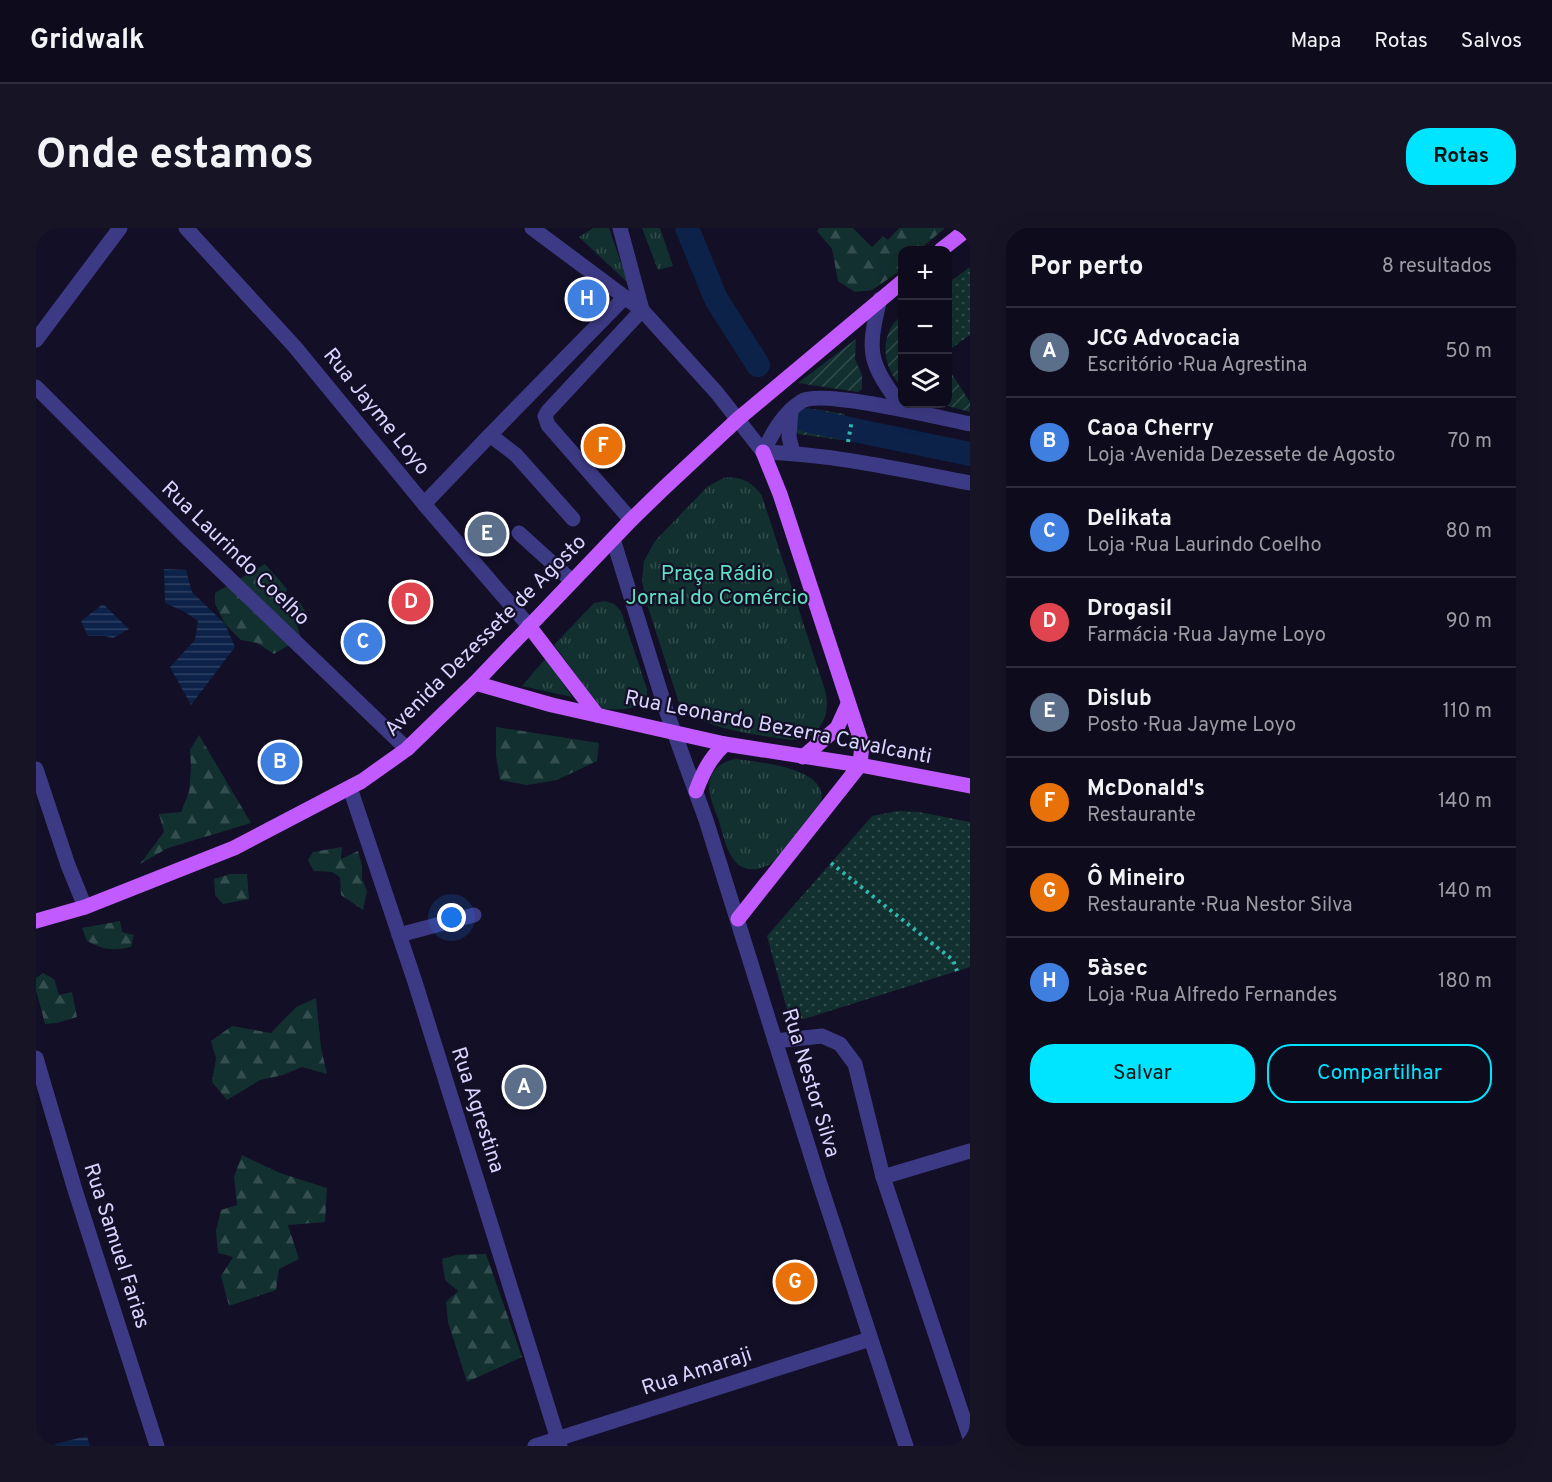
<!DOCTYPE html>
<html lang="pt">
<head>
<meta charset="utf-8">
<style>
	:root { --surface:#0e0b1c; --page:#171425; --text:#f1f3f6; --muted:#9b9ba3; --line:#2e2b3b; --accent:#00e5ff }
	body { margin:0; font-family:Overpass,sans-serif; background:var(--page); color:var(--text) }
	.controls { position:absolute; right:18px; top:18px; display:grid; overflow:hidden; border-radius:12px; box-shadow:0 6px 24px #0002 }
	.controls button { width:54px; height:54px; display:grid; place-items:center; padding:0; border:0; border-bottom:2px solid var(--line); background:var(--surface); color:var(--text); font:30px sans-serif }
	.you { position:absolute; left:416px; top:690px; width:21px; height:21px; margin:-15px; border:4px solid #fff; border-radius:50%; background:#1a73e8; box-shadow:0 0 0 9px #1a73e833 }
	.badge { display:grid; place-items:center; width:39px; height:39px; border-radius:50%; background:var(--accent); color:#fff; font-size:20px; font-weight:700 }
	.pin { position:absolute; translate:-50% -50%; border:3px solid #fff; box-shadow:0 2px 6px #0006 }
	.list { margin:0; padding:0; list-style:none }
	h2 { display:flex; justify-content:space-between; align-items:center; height:78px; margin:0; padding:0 24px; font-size:26px }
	h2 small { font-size:20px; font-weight:400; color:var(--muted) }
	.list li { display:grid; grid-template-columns:39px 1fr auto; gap:18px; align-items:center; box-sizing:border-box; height:90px; padding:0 24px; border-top:2px solid var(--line) }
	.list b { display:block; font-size:22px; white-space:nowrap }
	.list p { margin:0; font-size:20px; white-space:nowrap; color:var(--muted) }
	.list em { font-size:20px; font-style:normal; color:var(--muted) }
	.actions { display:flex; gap:12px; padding:18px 24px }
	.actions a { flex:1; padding:14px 0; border:2px solid var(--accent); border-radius:24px; text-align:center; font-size:21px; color:var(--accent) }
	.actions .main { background:var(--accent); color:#111 }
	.icon { flex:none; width:33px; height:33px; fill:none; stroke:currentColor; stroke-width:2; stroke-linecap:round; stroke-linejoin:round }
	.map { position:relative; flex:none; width:934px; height:1218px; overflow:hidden; border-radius:24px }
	header { display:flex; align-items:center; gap:36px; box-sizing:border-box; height:84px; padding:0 30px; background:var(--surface); border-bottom:2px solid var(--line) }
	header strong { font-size:28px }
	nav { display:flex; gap:33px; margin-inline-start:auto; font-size:21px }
	.intro { display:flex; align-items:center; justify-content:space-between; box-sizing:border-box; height:144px; padding:0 36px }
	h1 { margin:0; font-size:42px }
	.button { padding:15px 27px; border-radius:24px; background:var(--accent); color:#111; font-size:21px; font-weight:700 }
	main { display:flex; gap:36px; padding:0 36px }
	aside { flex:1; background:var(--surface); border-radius:24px; box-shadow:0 6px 24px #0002 }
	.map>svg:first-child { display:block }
	.grass { fill:url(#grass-dots) }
	.forest { fill:url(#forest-firs) }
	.park { fill:url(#park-tufts) }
	.garden { fill:url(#garden-furrows) }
	.water { fill:url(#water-rules) }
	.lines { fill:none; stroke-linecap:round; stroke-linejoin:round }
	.canal { stroke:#0c2248; stroke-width:24 }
	.path { stroke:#2fb8b0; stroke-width:4; stroke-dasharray:3 4.5; stroke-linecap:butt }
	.minor { stroke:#3d3a85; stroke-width:15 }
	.major { stroke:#c25bff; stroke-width:15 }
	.labels { text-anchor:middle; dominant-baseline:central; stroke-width:4.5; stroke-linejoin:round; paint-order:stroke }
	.street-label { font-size:21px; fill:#d9d4ff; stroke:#130f26 }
	.park-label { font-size:21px; fill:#5fe0c0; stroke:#130f26 }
</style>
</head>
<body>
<header>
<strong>Gridwalk</strong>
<nav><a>Mapa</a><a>Rotas</a><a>Salvos</a></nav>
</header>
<div class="intro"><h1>Onde estamos</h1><a class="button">Rotas</a></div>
<main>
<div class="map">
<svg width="934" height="1218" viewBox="0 0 934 1218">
	<defs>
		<pattern id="grass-dots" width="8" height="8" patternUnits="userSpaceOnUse" patternTransform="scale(1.5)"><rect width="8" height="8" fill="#12302f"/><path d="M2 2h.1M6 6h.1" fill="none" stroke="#344d4e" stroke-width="1.8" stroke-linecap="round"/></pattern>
		<pattern id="forest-firs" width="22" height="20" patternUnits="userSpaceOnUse" patternTransform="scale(1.5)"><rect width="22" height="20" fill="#12302f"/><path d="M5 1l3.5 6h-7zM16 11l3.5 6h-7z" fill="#344d4e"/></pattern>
		<pattern id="park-tufts" width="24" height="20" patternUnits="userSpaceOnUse" patternTransform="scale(1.5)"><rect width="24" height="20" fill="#12302f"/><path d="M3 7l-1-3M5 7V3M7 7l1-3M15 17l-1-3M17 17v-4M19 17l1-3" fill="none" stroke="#344d4e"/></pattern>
		<pattern id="garden-furrows" width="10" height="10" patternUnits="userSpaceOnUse" patternTransform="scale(1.5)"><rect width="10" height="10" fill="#12302f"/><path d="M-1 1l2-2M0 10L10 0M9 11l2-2" fill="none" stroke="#344d4e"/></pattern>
		<pattern id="water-rules" width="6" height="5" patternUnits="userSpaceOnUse" patternTransform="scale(1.5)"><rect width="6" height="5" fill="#0c2248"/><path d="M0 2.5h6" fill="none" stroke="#2f4163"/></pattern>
	</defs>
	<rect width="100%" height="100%" fill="#130f26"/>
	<g class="grass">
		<polygon points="934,39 934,107 912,123 912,55"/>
		<polygon points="862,583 883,584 934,594 934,739 768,791 753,789 731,708 836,588"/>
	</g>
	<g class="forest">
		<polygon points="783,0 817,0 836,19 847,8 852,12 863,0 909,0 883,22 867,22 866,40 864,43 836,62 819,64 802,53 796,21 781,3"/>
		<polygon points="229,336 251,361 248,372 263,373 273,390 261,398 265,410 238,426 221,415 205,412 189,396 179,376 179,365"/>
		<polygon points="460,499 563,515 561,533 521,552 491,557 464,552 460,528"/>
		<polygon points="163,507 215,595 132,620 104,636 128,604 123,586 145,584 153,564 155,540 154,522"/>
		<polygon points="306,619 305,631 322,623 326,638 326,651 331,663 327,682 305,667 304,649 296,644 278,643 272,632 277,624"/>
		<polygon points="194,646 211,646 213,671 187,676 179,667 178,651"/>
		<path d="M84,693L86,704L98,707L95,719C75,723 69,722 51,713L46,700Z"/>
		<polygon points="7,745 18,751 23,767 36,764 41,789 21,795 9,796 0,762 0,750"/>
		<polygon points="280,770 285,820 291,846 266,839 247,847 224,852 191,872 176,854 180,830 175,813 196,798 235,805 260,779"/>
		<polygon points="206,927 244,945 291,960 289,994 252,997 263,1031 243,1041 240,1062 193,1078 185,1048 197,1029 182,1025 180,1003 185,982 201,977 198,949"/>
		<polygon points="450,1026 486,1129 431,1154 412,1094 410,1074 422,1063 409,1052 406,1031 420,1027"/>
	</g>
	<g class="park">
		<polygon points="557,0 573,0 592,55 543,9"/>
		<polygon points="606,0 624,0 637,38 622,42"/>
		<path d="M687,250C704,248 716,253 726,268L789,462C796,487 784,512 755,512C725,507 658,502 642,472L610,373L606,352L608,333L619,313L671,259Z"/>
		<path d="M569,373L578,376L585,383L611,461V471C599,484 580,481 565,481L518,417L558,375Z"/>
		<polygon points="510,430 536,469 486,458"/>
		<path d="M699,531C722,534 798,540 784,577C780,590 753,616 744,627C737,635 731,639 721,641C694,645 689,613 683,593C678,580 670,563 675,549C678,539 689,533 699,531Z"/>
	</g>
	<g class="garden">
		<path d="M866,87V159C846,140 842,106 866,87Z"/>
		<polygon points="820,111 819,131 826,147 826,161 822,164 762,155"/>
		<polygon points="912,140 934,174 934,184 904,176 912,176"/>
		<polygon points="778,181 809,186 805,212 762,206 759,198 765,182"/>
	</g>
	<g class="water">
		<polygon points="128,341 150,342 156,364 189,396 199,419 155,477 134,439 159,412 162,393 149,384 129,375"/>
		<polygon points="67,376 93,401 77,410 69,408 52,408 45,393"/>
		<polygon points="51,1208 54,1218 19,1218 19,1216"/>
	</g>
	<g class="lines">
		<g class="canal">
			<polyline points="651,0 680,71 722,137"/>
			<polyline points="770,192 934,226"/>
		</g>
		<g class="path">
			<polyline points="812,214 816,192"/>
			<polyline points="861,525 863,519"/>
			<polyline points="795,635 917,732 921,743"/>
		</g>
		<g class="minor">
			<polyline points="150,0 259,119 388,276 493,398"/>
			<polyline points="496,0 606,82 681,165 727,224"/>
			<polyline points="584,0 606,82"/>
			<path d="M844,71C830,127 833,134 867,181"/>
			<polyline points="0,112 84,0"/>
			<polyline points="0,159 151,310 371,521"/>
			<polyline points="755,182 753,209 757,225"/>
			<polyline points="454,207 588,70"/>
			<path d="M727,224C737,204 747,185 766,173C787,161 905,190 934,196"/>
			<path d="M727,224C797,226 866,242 934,255"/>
			<polyline points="388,276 454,207 480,227 537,291"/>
			<polyline points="595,292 512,197 509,188 512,183 606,82"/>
			<polyline points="483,305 536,353"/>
			<polyline points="577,311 630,482 670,592 784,956 870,1218"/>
			<polyline points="0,541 32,637 49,679"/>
			<polyline points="314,560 379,754 524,1218"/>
			<polyline points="363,707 438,687"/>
			<polyline points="739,813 786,808 804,816 819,836 847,949 934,923"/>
			<polyline points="0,830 39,962 121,1218"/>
			<polyline points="847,949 934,1210"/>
			<polyline points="499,1218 834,1111"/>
		</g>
		<g class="major">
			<polyline points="905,22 933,0"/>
			<polyline points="493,398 561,487"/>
			<polyline points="439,455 516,477 689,516 824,537 934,558"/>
			<polyline points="767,529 801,500 812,476"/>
			<path d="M660,563C667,544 674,530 689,516"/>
			<polyline points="702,691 824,537 826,516 744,266 727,224"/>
			<polyline points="0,693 49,679 198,620 326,553 371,521 439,455 595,292 628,260 702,191 867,53"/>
		</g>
	</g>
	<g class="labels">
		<g class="street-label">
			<text transform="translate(340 184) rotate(51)">Rua Jayme Loyo</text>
			<text transform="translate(199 326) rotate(44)">Rua Laurindo Coelho</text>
			<text transform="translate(450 408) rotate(-45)">Avenida Dezessete de Agosto</text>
			<text transform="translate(742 500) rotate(11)">Rua Leonardo Bezerra Cavalcanti</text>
			<text transform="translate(774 855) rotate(73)">Rua Nestor Silva</text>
			<text transform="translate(441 882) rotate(72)">Rua Agrestina</text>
			<text transform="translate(80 1018) rotate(72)">Rua Samuel Farias</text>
			<text transform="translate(661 1144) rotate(-18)">Rua Amaraji</text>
		</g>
		<g class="park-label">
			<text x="681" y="346">Praça Rádio<tspan x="681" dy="24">Jornal do Comércio</tspan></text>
		</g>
	</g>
</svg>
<div class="controls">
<button>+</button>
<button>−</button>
<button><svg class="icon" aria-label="layers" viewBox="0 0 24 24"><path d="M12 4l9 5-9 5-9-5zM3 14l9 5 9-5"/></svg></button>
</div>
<div class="you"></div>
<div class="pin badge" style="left:488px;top:859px;background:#5c6f8a">A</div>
<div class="pin badge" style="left:244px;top:534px;background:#3f7fe0">B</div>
<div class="pin badge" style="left:327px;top:414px;background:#3f7fe0">C</div>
<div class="pin badge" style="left:375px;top:374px;background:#e0444e">D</div>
<div class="pin badge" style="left:451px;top:306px;background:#5c6f8a">E</div>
<div class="pin badge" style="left:567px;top:218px;background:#e8710a">F</div>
<div class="pin badge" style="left:759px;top:1054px;background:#e8710a">G</div>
<div class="pin badge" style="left:551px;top:71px;background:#3f7fe0">H</div>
</div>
<aside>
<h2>Por perto<small>8 resultados</small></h2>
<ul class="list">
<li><span class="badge" style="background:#5c6f8a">A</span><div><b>JCG Advocacia</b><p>Escritório · Rua Agrestina</p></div><em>50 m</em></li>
<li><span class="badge" style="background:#3f7fe0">B</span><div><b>Caoa Cherry</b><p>Loja · Avenida Dezessete de Agosto</p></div><em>70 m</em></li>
<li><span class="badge" style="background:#3f7fe0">C</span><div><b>Delikata</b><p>Loja · Rua Laurindo Coelho</p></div><em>80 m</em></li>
<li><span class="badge" style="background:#e0444e">D</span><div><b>Drogasil</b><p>Farmácia · Rua Jayme Loyo</p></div><em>90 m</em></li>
<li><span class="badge" style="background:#5c6f8a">E</span><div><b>Dislub</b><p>Posto · Rua Jayme Loyo</p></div><em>110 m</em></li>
<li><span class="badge" style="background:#e8710a">F</span><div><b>McDonald's</b><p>Restaurante</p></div><em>140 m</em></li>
<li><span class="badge" style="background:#e8710a">G</span><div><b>Ô Mineiro</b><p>Restaurante · Rua Nestor Silva</p></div><em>140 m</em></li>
<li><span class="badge" style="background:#3f7fe0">H</span><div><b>5àsec</b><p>Loja · Rua Alfredo Fernandes</p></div><em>180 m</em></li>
</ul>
<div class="actions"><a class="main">Salvar</a><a>Compartilhar</a></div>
</aside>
</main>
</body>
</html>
